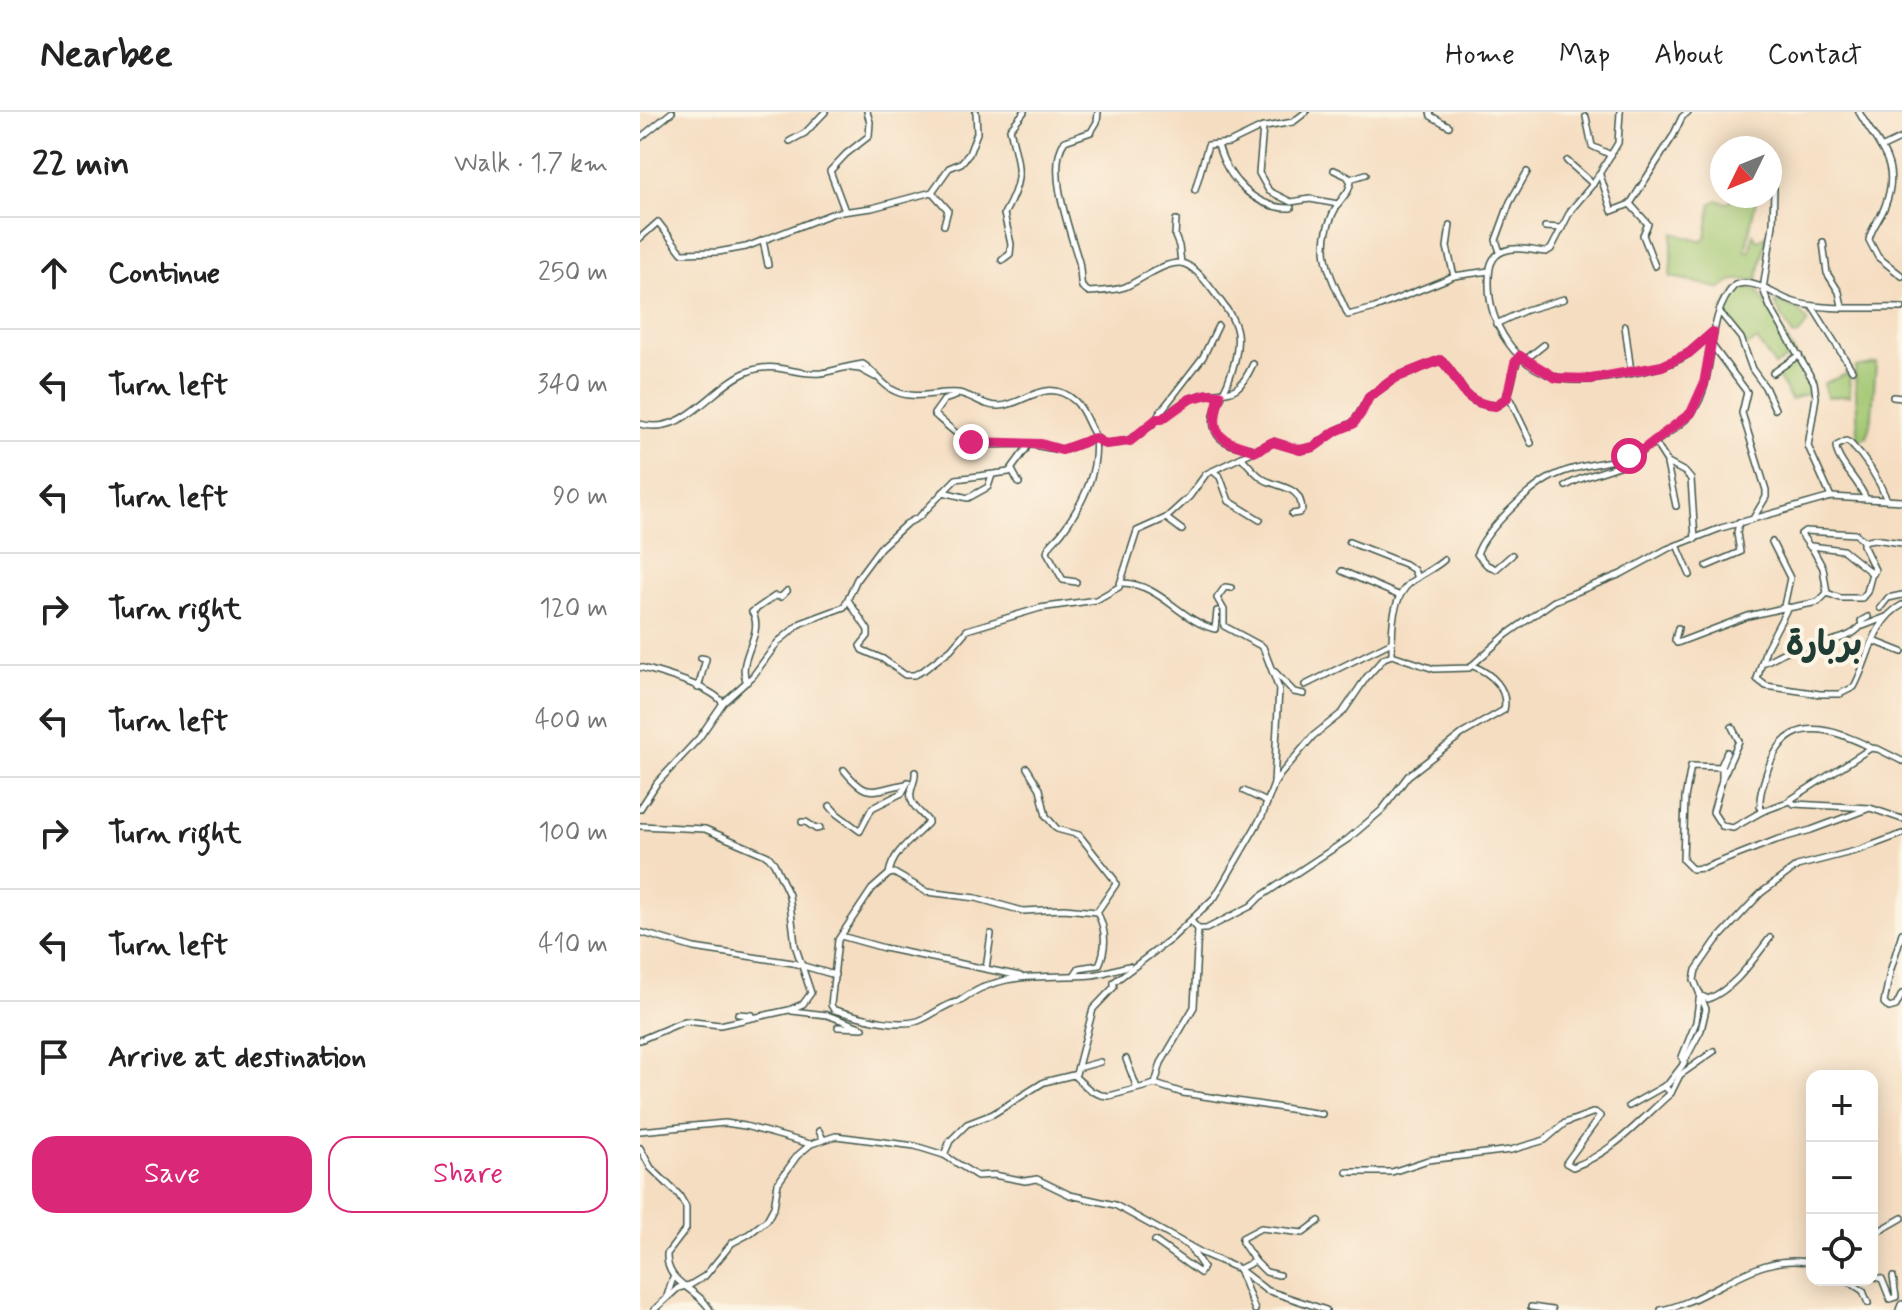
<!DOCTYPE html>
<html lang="en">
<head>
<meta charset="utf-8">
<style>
	:root { --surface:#fff; --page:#f6f6f6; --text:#222; --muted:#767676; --line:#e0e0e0; --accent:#db2777 }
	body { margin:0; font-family:Mynerve,"Playpen Sans Arabic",sans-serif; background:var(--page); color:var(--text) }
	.controls { position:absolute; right:24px; bottom:24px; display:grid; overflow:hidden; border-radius:16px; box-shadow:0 4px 20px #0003 }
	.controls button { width:72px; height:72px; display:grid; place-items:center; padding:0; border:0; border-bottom:2px solid var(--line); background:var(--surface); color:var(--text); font:40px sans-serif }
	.compass { position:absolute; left:1070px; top:24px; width:72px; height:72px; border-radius:50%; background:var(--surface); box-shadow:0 4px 20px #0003; rotate:227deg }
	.stop { position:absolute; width:24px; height:24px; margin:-18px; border:6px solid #db2777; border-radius:50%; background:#fff }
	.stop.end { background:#db2777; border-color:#fff; box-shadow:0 2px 8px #0008 }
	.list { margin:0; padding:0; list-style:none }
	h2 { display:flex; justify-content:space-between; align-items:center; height:104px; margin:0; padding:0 32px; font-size:34px }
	h2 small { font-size:26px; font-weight:400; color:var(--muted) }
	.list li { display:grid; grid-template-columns:52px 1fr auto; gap:24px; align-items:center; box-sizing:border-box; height:112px; padding:0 32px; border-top:2px solid var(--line) }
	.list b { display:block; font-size:30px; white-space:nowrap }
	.list em { font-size:26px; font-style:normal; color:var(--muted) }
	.actions { display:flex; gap:16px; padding:24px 32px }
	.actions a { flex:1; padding:18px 0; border:2px solid var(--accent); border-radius:24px; text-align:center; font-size:28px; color:var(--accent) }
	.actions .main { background:var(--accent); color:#fff }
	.icon { flex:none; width:44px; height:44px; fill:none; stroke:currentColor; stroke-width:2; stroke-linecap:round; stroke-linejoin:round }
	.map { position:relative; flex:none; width:1262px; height:1198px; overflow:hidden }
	header { display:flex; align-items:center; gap:48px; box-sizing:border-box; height:112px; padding:0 40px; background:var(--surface); border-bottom:2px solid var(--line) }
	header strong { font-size:38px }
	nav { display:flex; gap:44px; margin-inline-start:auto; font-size:28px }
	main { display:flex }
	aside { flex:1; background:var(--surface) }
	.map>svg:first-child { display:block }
	.green { fill:#a0c670; stroke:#608252; stroke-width:2 }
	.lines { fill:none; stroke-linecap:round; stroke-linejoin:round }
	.street-casing { stroke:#3f5549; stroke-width:8 }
	.secondary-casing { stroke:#3f5549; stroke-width:10 }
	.street { stroke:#fff; stroke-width:5 }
	.secondary { stroke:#fff; stroke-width:7 }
	.route { stroke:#db2777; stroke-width:10 }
	.labels { text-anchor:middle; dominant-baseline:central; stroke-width:8; stroke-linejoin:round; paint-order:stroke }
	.district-label { font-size:34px; font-weight:bold; fill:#1f3d34; stroke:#fcf5e5 }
</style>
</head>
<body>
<header>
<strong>Nearbee</strong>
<nav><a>Home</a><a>Map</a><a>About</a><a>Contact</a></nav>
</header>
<main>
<aside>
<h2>22 min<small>Walk · 1.7 km</small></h2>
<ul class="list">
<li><svg class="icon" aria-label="ahead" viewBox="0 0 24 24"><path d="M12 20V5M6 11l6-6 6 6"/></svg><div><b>Continue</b></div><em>250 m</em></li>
<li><svg class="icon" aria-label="left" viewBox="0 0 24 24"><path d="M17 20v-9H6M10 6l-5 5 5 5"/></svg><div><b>Turn left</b></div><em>340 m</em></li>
<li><svg class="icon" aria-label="left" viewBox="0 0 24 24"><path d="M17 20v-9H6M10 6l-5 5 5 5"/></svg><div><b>Turn left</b></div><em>90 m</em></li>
<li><svg class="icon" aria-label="right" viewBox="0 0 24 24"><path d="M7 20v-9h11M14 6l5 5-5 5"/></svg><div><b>Turn right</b></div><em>120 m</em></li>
<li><svg class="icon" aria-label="left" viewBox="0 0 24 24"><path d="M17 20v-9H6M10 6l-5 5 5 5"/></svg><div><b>Turn left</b></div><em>400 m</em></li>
<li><svg class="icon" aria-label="right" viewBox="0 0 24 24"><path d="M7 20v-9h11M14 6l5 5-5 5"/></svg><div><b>Turn right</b></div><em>100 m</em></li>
<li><svg class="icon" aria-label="left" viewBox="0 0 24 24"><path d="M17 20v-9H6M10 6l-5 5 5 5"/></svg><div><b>Turn left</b></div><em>410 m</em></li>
<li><svg class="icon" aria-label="arrive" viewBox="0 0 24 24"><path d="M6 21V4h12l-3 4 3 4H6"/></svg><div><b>Arrive at destination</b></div></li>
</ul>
<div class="actions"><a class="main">Save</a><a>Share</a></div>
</aside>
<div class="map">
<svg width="1262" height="1198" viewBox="0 0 1262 1198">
	<rect width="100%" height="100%" fill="#fcf5e5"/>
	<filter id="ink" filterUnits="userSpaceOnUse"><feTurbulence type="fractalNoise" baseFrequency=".0125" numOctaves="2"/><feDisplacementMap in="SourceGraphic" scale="16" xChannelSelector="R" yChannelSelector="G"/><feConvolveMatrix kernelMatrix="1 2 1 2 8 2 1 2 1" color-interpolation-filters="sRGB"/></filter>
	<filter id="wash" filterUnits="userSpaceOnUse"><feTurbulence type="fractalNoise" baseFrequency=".006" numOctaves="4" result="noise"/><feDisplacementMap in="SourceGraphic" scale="32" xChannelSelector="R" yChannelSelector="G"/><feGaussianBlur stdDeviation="1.8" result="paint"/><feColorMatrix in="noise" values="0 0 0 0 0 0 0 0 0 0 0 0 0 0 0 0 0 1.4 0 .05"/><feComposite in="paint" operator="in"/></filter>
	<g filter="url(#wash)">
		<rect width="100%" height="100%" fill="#f5ddc1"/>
		<g class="green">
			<path d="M1095,84H1117L1105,139L1109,141L1113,122L1118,129L1127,123L1117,168H1094L1081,177C1063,173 1048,167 1030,165L1033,121L1060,129L1066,126L1071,92L1077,88L1087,91Z"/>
			<polygon points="1098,176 1117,178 1155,242 1135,254 1117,228 1107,234 1082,199"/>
			<polygon points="1138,190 1158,198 1168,210 1158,223 1153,224 1135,191"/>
			<polygon points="1158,246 1172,272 1172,280 1151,288 1136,261"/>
			<polygon points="1236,251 1232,303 1227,325 1214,330 1218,325 1215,255"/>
			<polygon points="1209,261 1210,284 1187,285 1184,271"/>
		</g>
	</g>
	<g filter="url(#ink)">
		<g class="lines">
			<defs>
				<g id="street">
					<path d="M458,0L457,10L451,20L425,29C405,55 431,122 439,150C441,159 440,167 442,175L449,180C461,179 473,179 485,175C502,168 522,150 541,151C554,153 566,170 573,179C582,191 595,206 597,221C599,237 594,255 588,270C582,285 564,310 580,326C588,334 605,335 615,338"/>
					<polyline points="790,0 791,4 809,14"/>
					<path d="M980,0L978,31L953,72L931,98L911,137L906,140C893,139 877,134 864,139C850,144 849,157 849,169C848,212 875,255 919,266C945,273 1016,259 1040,247C1052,240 1062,229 1073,220"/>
					<path d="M1219,0C1238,35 1262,50 1245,94C1241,106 1231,115 1229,128L1238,145L1262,164"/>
					<polyline points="946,5 952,34 971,43"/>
					<path d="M623,15L619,61L629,79L651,90L670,87L698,92C672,136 690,162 708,203L735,196L814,164L849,159"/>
					<polyline points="0,26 32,0"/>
					<polyline points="150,29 165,21 185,0"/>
					<path d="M578,33C587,66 615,97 651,96"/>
					<polyline points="1243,35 1262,26"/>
					<polyline points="927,49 953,72"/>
					<polyline points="694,58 707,64 711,70 708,79 698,92"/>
					<polyline points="960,63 972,99 990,92 1033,24 1042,5 1048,0"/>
					<polyline points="710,67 726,62"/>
					<polyline points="1134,76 1133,113 1123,177 1130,195 1174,270 1176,285 1168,334 1191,385"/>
					<polyline points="555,78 568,33 589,31 620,16 653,10 666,0"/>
					<polyline points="292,80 308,98 304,113"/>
					<polyline points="990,92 1008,112 1003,123 1015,154"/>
					<polyline points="205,99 190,59 206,42 229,24 230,10 227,0"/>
					<polyline points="536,108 535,124 539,134 541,151"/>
					<polyline points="810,113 807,135 814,164"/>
					<polyline points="905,115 922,116"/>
					<polyline points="0,126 18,110 42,141 78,140 106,135 194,101 232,96 292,80 309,56 321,51 329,42 337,21 336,0"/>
					<polyline points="123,128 128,153"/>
					<polyline points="1183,130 1187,161 1199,180 1202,194"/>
					<polyline points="860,140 856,128 870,90 887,60"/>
					<path d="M362,148L370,142L371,132L364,102C385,65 379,57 370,17L384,0"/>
					<polyline points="1172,194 1212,258"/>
					<polyline points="1079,199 1101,226 1112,257 1125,275 1135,297"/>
					<polyline points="856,212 886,198 924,187"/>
					<polyline points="985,214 991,260"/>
					<polyline points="1071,232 1107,280 1102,301 1126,378 1126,385 1114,405"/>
					<polyline points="885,248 904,233"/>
					<polyline points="211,256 220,257 235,265"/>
					<polyline points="1133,261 1159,243"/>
					<polyline points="868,283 891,331"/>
					<path d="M316,284L304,288L294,302C301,308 321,327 328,329C345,335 370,332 387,332"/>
					<polyline points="1253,285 1262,286"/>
					<polyline points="517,307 519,302 563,245 578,214"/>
					<path d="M0,312C45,325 71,275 107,260C136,248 154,264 181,261C195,259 208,254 223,252C234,259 240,270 251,277C273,290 295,279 318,281C333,283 344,295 359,294C383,294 406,263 435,289C447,300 449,320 461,331C489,334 497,324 517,307H522C533,299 542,289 555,285C588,275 595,291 613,252"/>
					<polyline points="1014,329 1028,351 1045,360 1051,367 1055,427"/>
					<path d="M601,345C608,352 616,363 625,368C641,376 661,374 662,398L659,401L652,402"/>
					<polyline points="1027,352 1036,394"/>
					<polyline points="372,358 379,371"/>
					<polyline points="573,359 580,365 589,389 620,408"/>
					<path d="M926,374C951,358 986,359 1004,338"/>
					<polyline points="303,380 328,386 348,375 352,363"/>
					<path d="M1226,387C1220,370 1196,349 1196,334L1206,329L1210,331C1227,348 1238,366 1247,388"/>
					<polyline points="526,406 542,418"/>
					<polyline points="709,430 765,452 774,458 777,466"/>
					<polyline points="1132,430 1150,466 1144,494"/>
					<polyline points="1037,433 1050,463"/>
					<polyline points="1170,435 1161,422 1165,419 1216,422 1223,429"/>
					<path d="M872,443L856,457L847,453L837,442C845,418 894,371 918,362C940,352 966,352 989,344C1008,337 1029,321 1045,308C1081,276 1060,209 1095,173C1114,165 1136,185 1154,190C1186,199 1228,195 1262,196"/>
					<polyline points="1067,454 1100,440 1097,421 1099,410"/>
					<polyline points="702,459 758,483"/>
					<path d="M482,471C519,471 541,509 575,517L577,499"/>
					<polyline points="591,476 585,475 577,486 584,498 584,514 623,535 639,577 634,671"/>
					<polyline points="1187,481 1200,486 1222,486 1227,480 1232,461"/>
					<path d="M208,488L228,518V524L220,534L222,538L243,547L265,563H274L284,558L311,537L327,518L400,496L456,488L479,475L497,419L526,406L549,385L566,362L633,330L660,338L674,335L696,319L714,310L729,285L755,266L800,248C820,262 820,297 858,293C875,283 870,259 880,244"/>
					<polyline points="1148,496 1178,490 1187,481 1183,456 1171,434 1203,438 1233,462 1235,458 1223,433 1223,429 1234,427 1262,431"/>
					<polyline points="1240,496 1248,486 1262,483"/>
					<polyline points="1228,505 1221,509 1223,514 1246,505"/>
					<path d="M1038,516L1035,528L1037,531L1108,504L1148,495L1126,537L1117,567L1126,574L1180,582H1200L1214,575C1229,548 1232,509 1262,493"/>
					<polyline points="1234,529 1262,540"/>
					<polyline points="752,543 794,557 829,556 866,523 914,489 981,462 1027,437 1081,416 1191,385 1262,389"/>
					<path d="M752,543C752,518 751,486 771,470C781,462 794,457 804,448"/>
					<path d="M1122,551C1131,548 1137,543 1145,540C1164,531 1211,532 1222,512"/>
					<path d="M0,555C22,562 71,574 83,591"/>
					<polyline points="635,560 654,580 664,582"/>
					<path d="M107,570C95,548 126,521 112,500L135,484L141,485L147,479"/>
					<polyline points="665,573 752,530"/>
					<polyline points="58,576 66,547 61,546"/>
					<polyline points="1262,649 1238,637 1231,636 1150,688 1154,692 1230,696 1262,707"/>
					<polyline points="1081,654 1087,640"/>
					<polyline points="387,656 400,677 406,704 417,717 439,723 474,767 476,772 457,800"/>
					<path d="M204,658C228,688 232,678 266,672"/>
					<path d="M275,660C276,668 272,672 271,680C268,692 281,700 288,709V711C274,726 252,740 249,762L232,777L198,828L191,893L194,898C218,904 253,916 278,909C291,905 307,890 318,890C362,857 401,867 452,863C464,862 477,856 489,854"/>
					<polyline points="1082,667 1099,629 1092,615"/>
					<polyline points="604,679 627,690"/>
					<polyline points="190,694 197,702 220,719 232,696 262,681 268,670"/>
					<path d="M1230,696L1171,718L1136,728L1064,756L1052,757L1043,748L1045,686L1051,654L1082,655V668L1073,700L1082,714L1093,716L1121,700C1118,687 1122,676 1126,663C1138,622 1161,609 1202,623C1212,627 1222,630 1231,636"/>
					<path d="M0,697L17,671L59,626L83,591L113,564L138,530L161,511L204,495L217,467L240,436L266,412L279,405L316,367L369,360L386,337L387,332L422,338L455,326C459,361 442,393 422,420C416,428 409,431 407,440L423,468L436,470"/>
					<polyline points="1121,700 1150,689"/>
					<polyline points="162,710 166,710 176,717 180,716"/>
					<polyline points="0,714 65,717 128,744 134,751 149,783 155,833 171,881 163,892 149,898 80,913 45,909 0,928"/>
					<path d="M249,762L254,761L287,780L336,786L383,799L424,797L457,800C466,817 467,835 459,853L439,856L435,862"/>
					<path d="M558,817H566L611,794L620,785L708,727L742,698L768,664L822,622L864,598C869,577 851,561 833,554"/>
					<polyline points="0,820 54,836 153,851 195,863"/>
					<polyline points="1262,821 1250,860 1244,891 1249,896 1256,894 1262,882"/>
					<polyline points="201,824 244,836 380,864"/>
					<polyline points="346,857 351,822"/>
					<path d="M1062,884L1068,887C1095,876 1112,849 1130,826"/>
					<polyline points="152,899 187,903 223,916 198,915"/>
					<polyline points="98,902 112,903"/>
					<polyline points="486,947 497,976"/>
					<polyline points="1044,951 1042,945 1056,910 1060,881"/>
					<polyline points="438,956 460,950"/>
					<polyline points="515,972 521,951 554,895 558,817 551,809"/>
					<polyline points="1031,981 1040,963 1074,939"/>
					<polyline points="989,994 1028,972 1042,954 1061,918 1066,897 1054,868 1056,858 1076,829 1121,781 1157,754 1219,738 1262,722"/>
					<polyline points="682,1002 543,981 515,972 469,984 461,983 451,979 433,963 436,962 453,897 474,875 474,870 531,827 575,785 622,704 634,672 640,663 673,624 703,600 726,566 744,546 752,543"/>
					<polyline points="0,1019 85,1011 105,1014 170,1032"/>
					<polyline points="179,1019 183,1027"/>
					<path d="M0,1036L11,1056L39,1083L46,1095V1117L27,1142C26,1173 57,1175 70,1198"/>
					<polyline points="304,1043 310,1029 327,1012 353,1002 404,970 433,963"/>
					<path d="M707,1060H752L788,1048L871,1038L905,1028L925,1011L955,1000L960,1004L926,1051L933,1055C973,1041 1000,1008 1031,981L1024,974"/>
					<polyline points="1232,1119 1241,1118 1262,1106"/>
					<polyline points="515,1129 560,1161 563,1155 549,1134"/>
					<polyline points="615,1149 626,1160 639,1163"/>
					<polyline points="1232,1164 1242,1167 1250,1187 1256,1185 1253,1165"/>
					<polyline points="1208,1169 1223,1179 1228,1191"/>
					<polyline points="27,1184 33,1166"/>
					<polyline points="891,1195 912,1198"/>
					<polyline points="14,1198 38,1176 50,1173 65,1164 92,1131 109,1122 127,1108 134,1095 138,1071 157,1044 171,1032 196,1024 275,1034 304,1043 337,1064 354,1063 385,1069 397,1067 430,1083 475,1093 562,1141 599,1157 626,1178 686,1198"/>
					<polyline points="615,1198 599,1157 615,1149 602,1130 602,1126 621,1116 663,1121 679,1109"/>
					<path d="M1021,1198C1073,1188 1116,1138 1172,1151"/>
				</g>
				<polyline id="secondary" points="1260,1198 1262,1193"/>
			</defs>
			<use href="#street" class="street-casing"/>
			<use href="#secondary" class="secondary-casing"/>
			<use href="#street" class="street"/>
			<use href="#secondary" class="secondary"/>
		</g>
	</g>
	<g class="lines" filter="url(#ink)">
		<path class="route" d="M331,330L401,332L422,338L455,326L465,332L490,329L517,307H522L550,287L568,282L580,283C568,324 578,328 616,339L633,330L660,338L674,335L696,319L713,312L721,301L729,285L755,266L800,248C822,264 815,290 855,294L867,286L875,251L880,244L916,266L951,267L1022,254L1049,241L1073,220L1064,272L1051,301L1004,337L989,344"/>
	</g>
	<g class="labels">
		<g class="district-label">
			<text x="1184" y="533">بربارة</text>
		</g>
	</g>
</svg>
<div class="controls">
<button>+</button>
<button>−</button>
<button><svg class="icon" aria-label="locate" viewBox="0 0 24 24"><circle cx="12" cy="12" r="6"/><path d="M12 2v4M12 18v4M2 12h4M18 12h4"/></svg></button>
</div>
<svg class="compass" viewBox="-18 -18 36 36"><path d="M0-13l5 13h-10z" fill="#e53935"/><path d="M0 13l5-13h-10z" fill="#767676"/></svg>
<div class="stop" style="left:989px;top:344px"></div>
<div class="stop end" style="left:331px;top:330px"></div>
</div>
</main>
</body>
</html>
